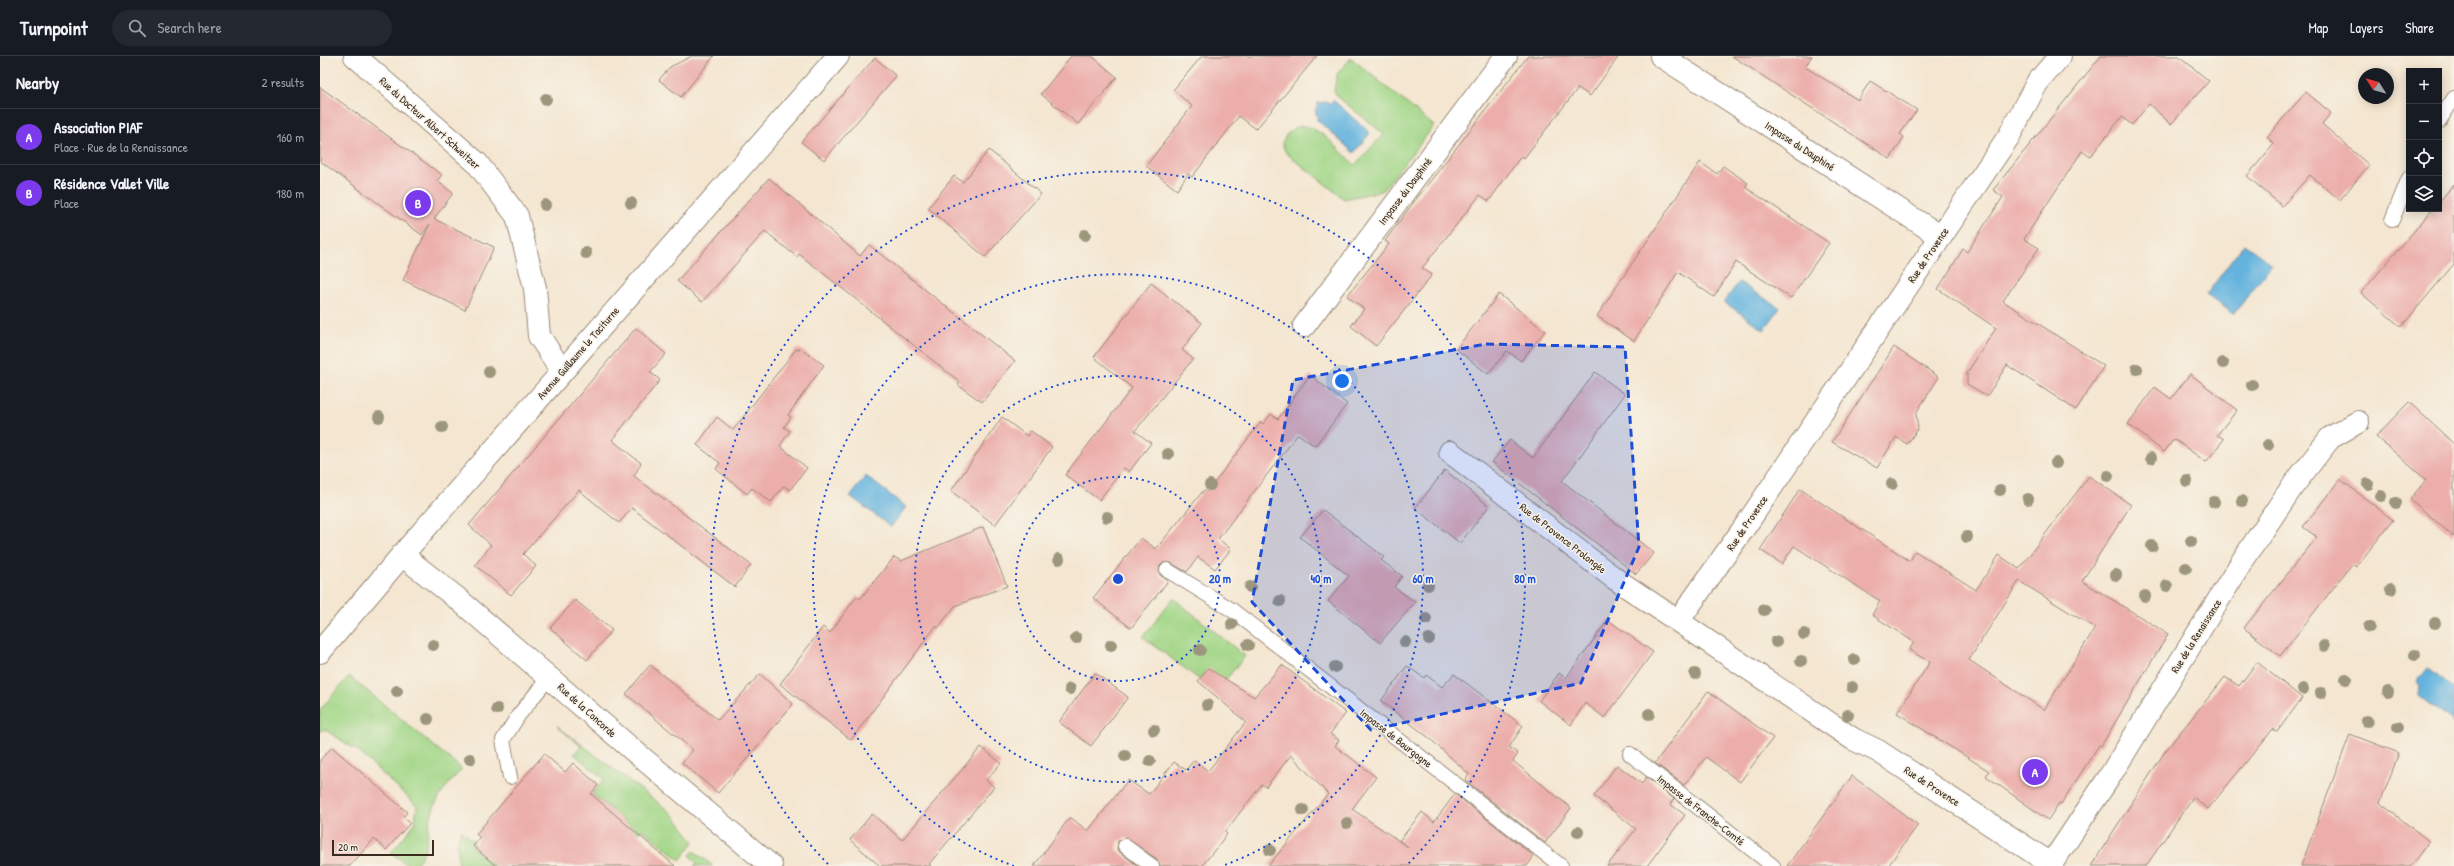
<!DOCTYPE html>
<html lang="en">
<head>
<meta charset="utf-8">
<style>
	:root { --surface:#171b24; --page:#242831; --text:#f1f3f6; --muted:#9ea1a6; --line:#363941; --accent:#7c3aed }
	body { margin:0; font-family:"Patrick Hand",sans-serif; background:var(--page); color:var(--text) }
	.controls { position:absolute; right:12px; top:12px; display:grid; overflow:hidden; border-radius:0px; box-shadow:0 2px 10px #0003 }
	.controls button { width:36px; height:36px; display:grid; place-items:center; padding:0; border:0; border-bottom:1px solid var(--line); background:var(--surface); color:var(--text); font:20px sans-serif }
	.compass { position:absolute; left:2038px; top:12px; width:36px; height:36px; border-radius:50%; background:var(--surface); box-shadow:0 2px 10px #0003; rotate:306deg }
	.scale { position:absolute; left:12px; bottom:10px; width:102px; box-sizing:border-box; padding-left:4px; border:2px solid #3b2a1e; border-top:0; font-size:11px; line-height:14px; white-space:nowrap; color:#3b2a1e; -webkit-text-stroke:3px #f7f3e8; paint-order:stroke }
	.you { position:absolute; left:1022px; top:325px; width:14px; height:14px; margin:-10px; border:3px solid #fff; border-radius:50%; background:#1a73e8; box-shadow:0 0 0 6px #1a73e833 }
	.badge { display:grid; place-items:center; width:26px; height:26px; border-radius:50%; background:var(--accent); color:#fff; font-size:13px; font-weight:700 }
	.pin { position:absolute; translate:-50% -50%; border:2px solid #fff; box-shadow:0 1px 4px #0006 }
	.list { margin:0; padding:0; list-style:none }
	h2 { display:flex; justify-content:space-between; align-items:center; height:52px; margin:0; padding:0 16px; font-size:17px }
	h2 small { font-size:13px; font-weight:400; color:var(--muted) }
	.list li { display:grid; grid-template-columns:26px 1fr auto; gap:12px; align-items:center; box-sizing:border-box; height:56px; padding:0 16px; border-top:1px solid var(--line) }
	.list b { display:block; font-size:15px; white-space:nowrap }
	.list p { margin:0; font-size:13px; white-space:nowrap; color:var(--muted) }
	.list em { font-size:13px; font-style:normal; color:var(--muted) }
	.icon { flex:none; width:22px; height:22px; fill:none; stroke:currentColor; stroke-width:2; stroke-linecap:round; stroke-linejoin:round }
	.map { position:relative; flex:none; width:2134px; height:810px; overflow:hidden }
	header { display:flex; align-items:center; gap:24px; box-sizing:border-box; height:56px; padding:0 20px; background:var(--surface); border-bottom:1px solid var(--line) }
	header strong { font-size:19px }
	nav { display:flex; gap:22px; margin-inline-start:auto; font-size:14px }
	.search { width:280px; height:36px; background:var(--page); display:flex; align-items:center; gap:10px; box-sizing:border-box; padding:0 14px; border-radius:22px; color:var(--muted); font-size:15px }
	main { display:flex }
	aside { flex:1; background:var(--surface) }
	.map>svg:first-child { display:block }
	.green { fill:#a1d686; stroke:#6e8052 }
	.water { fill:#64b3de; stroke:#506e7e }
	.building { fill:#ecaeab; fill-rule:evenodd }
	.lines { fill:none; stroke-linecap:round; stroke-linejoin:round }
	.lane-casing { stroke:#988877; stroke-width:16 }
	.street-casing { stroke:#988877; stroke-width:24 }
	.lane { stroke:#fff; stroke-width:14 }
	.street { stroke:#fff; stroke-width:22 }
	.tree { fill:#9c967c }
	.marked { fill:#1d4ed8; fill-opacity:0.2; stroke:#1d4ed8; stroke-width:3; stroke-dasharray:8 5; stroke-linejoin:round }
	.ring { fill:none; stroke:#1d4ed8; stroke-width:2; stroke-dasharray:2 4 }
	.labels { text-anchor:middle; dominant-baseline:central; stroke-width:3; stroke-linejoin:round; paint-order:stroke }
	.street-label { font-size:11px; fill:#3b2a1e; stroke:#f7f3e8 }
	.centre { fill:#1d4ed8; stroke:#f7f3e8; stroke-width:2 }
	.ring-label { font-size:12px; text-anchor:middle; font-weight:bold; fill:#1d4ed8; stroke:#f7f3e8; stroke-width:3; stroke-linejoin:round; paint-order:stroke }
</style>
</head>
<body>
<header>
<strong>Turnpoint</strong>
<div class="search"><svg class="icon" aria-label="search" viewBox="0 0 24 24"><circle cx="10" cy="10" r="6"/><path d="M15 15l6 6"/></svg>Search here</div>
<nav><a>Map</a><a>Layers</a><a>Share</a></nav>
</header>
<main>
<aside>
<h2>Nearby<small>2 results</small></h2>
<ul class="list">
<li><span class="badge">A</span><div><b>Association PIAF</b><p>Place · Rue de la Renaissance</p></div><em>160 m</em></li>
<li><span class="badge">B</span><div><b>Résidence Vallet Ville</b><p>Place</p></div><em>180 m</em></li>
</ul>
</aside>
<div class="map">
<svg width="2134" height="810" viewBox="0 0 2134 810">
	<rect width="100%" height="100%" fill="#f7f3e8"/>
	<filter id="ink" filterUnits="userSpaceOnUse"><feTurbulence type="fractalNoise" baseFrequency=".025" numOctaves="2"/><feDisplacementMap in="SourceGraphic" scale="8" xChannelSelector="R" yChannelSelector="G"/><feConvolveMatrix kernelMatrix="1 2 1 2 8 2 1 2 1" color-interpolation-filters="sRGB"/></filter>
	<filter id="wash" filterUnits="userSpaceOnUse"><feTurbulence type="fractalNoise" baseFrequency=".012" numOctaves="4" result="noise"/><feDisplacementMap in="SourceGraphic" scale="16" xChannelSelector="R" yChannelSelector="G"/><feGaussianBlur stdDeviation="0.9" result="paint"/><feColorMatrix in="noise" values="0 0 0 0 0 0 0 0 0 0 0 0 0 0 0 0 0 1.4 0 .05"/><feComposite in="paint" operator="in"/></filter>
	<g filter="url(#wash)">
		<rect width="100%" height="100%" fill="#f4e6d0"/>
		<g class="green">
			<path d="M1031,2L1114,70L1062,135L1024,143L966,97L962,87C981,45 1016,92 1035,109L1064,78L1019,42L1014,35L1017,18Z"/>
			<polygon points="853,542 925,600 896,636 823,581"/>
			<path d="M29,620L142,713C130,726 117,740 112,757C104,780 113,786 95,810H89L71,797L95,767L97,750L38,695L4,673L0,677V654Z"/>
			<polygon points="237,670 353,758 374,786 360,804 322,773 319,777 272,738 284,723 254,698 261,690"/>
			<polygon points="141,774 154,786 151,790 174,810 139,810 137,786"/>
			<polygon points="374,795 393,810 374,810 377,807 370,800"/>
		</g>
		<g class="water">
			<polygon points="1013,44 1050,77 1034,97 996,63 998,62 995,55 998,47 1006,46 1010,48"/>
			<polygon points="1924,188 1952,208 1914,258 1886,239"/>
			<polygon points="1419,226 1460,252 1444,274 1404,246"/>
			<polygon points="546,420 586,451 571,471 530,440"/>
			<polygon points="2108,612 2134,633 2134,667 2099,640 2100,631 2097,626"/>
		</g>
		<g id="blocks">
			<g class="building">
				<polygon points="372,0 394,0 361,41 339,24 350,11"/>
				<polygon points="751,0 772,0 797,21 758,68 721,38"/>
				<polygon points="882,0 997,0 936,73 919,60 872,121 868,118 857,134 826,110 872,50 853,34"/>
				<polygon points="1208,0 1299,0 1270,40 1258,32 1204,102 1201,100 1169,145 1160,139 1102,212 1112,219 1056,290 1031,270 1044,253 1027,240 1069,188 1065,185 1090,151"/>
				<polygon points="1412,0 1492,0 1485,11 1538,44 1550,25 1597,54 1580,78 1584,81 1570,103"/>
				<polygon points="1781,0 1859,0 1889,25 1851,68 1829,48 1812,69 1802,61 1770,101 1762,95 1704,183 1719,192 1683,245 1784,310 1756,354 1687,309 1667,340 1647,328 1647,317 1676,272 1618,233 1643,193 1647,196 1683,141 1673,134"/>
				<polygon points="555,2 576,20 504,104 481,86"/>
				<polygon points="0,31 122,119 117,125 133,137 114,163 174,191 145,254 83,224 110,168 102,179 0,105"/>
				<polygon points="1986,36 2011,57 2002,68 2049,109 2020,144 1990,119 1962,150 1927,120 1954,88 1947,81"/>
				<polygon points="669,94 721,138 665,201 608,152 634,120 643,126"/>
				<polygon points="1380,106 1397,118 1403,110 1428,127 1425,131 1509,187 1471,242 1416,206 1394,241 1358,216 1314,285 1277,260"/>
				<polygon points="449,122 540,200 549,189 695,305 662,346 638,329 640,326 479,198 477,201 445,175 382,246 357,225"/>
				<polygon points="2134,128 2134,208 2081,271 2041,237 2113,153 2119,153 2119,146"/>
				<polygon points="831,227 882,267 862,294 873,303 815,375 831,387 809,416 804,412 779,444 745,419 812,332 774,301"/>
				<polygon points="1179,238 1225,275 1201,305 1187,295 1168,318 1136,293"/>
				<polygon points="316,272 346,298 330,316 340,324 292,384 321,407 314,420 431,509 415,531 312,452 299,467 259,434 203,498 216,510 191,539 155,509 171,489 149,469"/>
				<polygon points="1574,291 1619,321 1596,357 1598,373 1587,388 1576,381 1557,412 1512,386"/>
				<polygon points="479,292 504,309 468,359 471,361 464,371 470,375 460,390 487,412 470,434 464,430 451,446 432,432 427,438 396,413 400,407 377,389 397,361 413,374 476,293 478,294"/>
				<polygon points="1275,316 1305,338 1242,425 1334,497 1316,518 1172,406 1190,384 1213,402"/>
				<polygon points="1870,318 1917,354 1897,379 1904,383 1886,406 1854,383 1844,396 1808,368 1835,331 1851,343"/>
				<polygon points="990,319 1027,348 995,390 978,378 898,483 911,493 895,513 878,501 867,516 851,507 843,507 840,510 839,518 848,525 811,572 773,542 821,482 836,493 884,434 887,436 941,366 943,368 951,358 958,363"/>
				<polygon points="2089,346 2134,388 2134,481 2090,443 2106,424 2056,380"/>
				<polygon points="682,361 707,380 711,375 732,391 675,469 631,435"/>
				<polygon points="1125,414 1169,450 1140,487 1095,452"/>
				<path d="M1769,420L1811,449L1762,525L1848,578L1781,690L1779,689L1741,748L1739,747L1728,764L1666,720L1669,715L1577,657L1610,606L1589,594L1594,586L1552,559L1560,545L1474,490L1462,508L1440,494L1480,433L1590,505L1595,495L1656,534L1679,499L1699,513ZM1699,525L1775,572L1724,654L1649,604Z"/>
				<polygon points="2020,423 2073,464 2036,511 2032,508 1960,600 1924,572 1997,481 1983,471"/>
				<polygon points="1003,454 1064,501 1061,504 1082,520 1074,531 1095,546 1060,587 1008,545 1029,520 980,481"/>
				<polygon points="663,471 687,530 635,550 618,572 616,570 531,684 460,628 503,571 510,577 537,540 540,543 574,501 581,505"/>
				<polygon points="255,544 292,574 267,604 230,572"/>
				<polygon points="1288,564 1333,596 1285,662 1265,647 1251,669 1219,645 1239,617 1246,622"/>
				<polygon points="1937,606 1982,642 1957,676 1953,673 1888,753 1873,741 1826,810 1771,810 1846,694 1905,621 1919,630"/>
				<polygon points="330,609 398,664 440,618 473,648 398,737 362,707 373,694 306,638"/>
				<polygon points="962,609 1026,657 1010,678 1019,684 1015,690 1056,721 1032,753 1088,791 1079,785 1102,756 1114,766 1135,738 1214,800 1207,810 948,810 1008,738 971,699 946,731 942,728 905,776 907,778 882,810 840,810 837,803 806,782 798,785 797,794 818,810 714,810 750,761 768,775 808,724 829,738 854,706 866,714 874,704 888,715 926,666 878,625 888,612 934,641"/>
				<polygon points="1087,610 1104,622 1106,619 1122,631 1134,618 1203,670 1189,691 1198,698 1193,705 1251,752 1225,787 1145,724 1149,718 1108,681 1061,645"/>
				<polygon points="775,617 808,641 771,690 739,666"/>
				<polygon points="1388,635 1453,682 1420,726 1386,701 1364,729 1335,707"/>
				<polygon points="2030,678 2079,697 2060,747 2109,785 2091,810 1981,810"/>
				<polygon points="12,691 87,756 83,761 90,767 66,794 54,783 30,810 0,810 0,704"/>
				<polygon points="661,691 681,707 666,724 674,731 609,808 611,810 560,810 530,784 552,758 582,784"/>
				<polygon points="224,698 245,716 253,707 278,729 271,738 355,810 176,810 153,790 160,782 156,778"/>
				<polygon points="1297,709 1322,728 1326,721 1354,743 1350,748 1365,759 1327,810 1287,810 1316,773 1274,740"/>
				<polygon points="1532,720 1598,769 1568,810 1467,810"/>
			</g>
		</g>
	</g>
	<g filter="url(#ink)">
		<use href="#blocks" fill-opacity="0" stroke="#988877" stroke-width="1"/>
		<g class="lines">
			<defs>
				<g id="lane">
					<polyline points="2119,65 2134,42"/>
					<polyline points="2072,164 2089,122"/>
					<polyline points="847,514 912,554 1241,810"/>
					<polyline points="1310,698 1453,810"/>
					<polyline points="190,721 183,684 198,660 230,620"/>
					<polyline points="805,790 832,810"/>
				</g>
				<g id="street">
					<polyline points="35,0 157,107 197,160 215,232 219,280 242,315"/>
					<polyline points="1341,0 1620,180"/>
					<polyline points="984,270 1186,0"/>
					<polyline points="1130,396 1294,522 1533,683 1558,695 1731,808"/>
					<polyline points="82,499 138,543 314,695 451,810"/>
					<polyline points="1359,564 1426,469 1689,80 1717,27 1740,0"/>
					<polyline points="0,596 82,499 518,0"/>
					<polyline points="1730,810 1788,723 1923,504 1972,431 2010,382 2038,366"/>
				</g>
			</defs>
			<use href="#lane" class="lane-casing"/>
			<use href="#street" class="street-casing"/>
			<use href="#lane" class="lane"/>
			<use href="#street" class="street"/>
		</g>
		<g class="tree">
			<circle cx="226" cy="43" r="6"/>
			<circle cx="311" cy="147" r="6"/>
			<circle cx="225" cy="149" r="6"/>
			<circle cx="765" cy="179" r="6"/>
			<circle cx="266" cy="197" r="6"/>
			<circle cx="1903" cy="307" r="6"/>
			<circle cx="1817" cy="313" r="6"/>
			<circle cx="169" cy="316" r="6"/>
			<circle cx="1932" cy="329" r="6"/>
			<circle cx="59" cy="361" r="6"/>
			<circle cx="122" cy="371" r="6"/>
			<circle cx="1948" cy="389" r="6"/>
			<circle cx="848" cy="398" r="6"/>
			<circle cx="1831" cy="402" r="6"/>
			<circle cx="1736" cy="407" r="6"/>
			<circle cx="1788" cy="420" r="6"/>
			<circle cx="1867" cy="425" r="6"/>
			<circle cx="1572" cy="428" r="6"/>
			<circle cx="2048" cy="428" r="6"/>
			<circle cx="890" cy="429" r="6"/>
			<circle cx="1680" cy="434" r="6"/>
			<circle cx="2061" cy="440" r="6"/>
			<circle cx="1708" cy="443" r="6"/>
			<circle cx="1922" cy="445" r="6"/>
			<circle cx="1894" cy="446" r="6"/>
			<circle cx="2076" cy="447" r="6"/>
			<circle cx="787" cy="461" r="6"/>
			<circle cx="1647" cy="481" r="6"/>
			<circle cx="1871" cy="485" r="6"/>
			<circle cx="1832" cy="490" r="6"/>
			<circle cx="739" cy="503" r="6"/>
			<circle cx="1866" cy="512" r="6"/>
			<circle cx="1796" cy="519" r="6"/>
			<circle cx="1108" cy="529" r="6"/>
			<circle cx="1847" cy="530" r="6"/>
			<circle cx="930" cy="531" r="6"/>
			<circle cx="2071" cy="533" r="6"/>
			<circle cx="1825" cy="540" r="6"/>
			<circle cx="960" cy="545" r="6"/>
			<circle cx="1444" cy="554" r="6"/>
			<circle cx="1106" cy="563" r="6"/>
			<circle cx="2115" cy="567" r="6"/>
			<circle cx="912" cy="568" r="6"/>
			<circle cx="2049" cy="571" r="6"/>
			<circle cx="1484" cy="578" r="6"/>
			<circle cx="756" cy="582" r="6"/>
			<circle cx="1109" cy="583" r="6"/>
			<circle cx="1085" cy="586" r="6"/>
			<circle cx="1456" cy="586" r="6"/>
			<circle cx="113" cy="589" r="6"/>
			<circle cx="791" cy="589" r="6"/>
			<circle cx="928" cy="589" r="6"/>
			<circle cx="2004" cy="590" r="6"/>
			<circle cx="880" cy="594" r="6"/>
			<circle cx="2095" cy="599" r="6"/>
			<circle cx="1534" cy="604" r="6"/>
			<circle cx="1481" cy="605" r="6"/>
			<circle cx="1015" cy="611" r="6"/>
			<circle cx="1375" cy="618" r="6"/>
			<circle cx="2026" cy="623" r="6"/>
			<circle cx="1532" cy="631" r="6"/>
			<circle cx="750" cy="633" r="6"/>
			<circle cx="1983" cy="633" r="6"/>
			<circle cx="77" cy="635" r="6"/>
			<circle cx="2068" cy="636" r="6"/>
			<circle cx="2001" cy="637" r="6"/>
			<circle cx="887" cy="649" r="6"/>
			<circle cx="177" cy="653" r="6"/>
			<circle cx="1329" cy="658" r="6"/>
			<circle cx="1528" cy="659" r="6"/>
			<circle cx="108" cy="663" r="6"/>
			<circle cx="2047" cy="665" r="6"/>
			<circle cx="2078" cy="671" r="6"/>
			<circle cx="834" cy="674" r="6"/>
			<circle cx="805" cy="700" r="6"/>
			<circle cx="150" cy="703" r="6"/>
			<circle cx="830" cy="705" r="6"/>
			<circle cx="983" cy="754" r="6"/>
			<circle cx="1027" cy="767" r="6"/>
			<circle cx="1258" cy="776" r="6"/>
			<circle cx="950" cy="794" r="6"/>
		</g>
	</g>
	<path class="marked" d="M1166,288L1305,291L1319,491L1261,627L1051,674L932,546L973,324Z"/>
	<g class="ring">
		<circle cx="798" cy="523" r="102"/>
		<circle cx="798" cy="523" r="203"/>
		<path d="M694 810A305 305 0 1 1 902 810"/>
		<path d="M508 808A407 407 0 1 1 1088 808"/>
	</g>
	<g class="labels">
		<g class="street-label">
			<text transform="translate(110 67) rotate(42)">Rue du Docteur Albert Schweitzer</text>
			<text transform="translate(1480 90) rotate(33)">Impasse du Dauphiné</text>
			<text transform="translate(1085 135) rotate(-53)">Impasse du Dauphiné</text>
			<text transform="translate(1608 199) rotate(-56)">Rue de Provence</text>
			<text transform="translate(258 297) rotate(-49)">Avenue Guillaume le Taciturne</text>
			<text transform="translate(1427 467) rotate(-56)">Rue de Provence</text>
			<text transform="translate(1243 482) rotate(38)">Rue de Provence Prolongée</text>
			<text transform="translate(1876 580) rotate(-58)">Rue de la Renaissance</text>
			<text transform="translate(267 654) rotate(42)">Rue de la Concorde</text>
			<text transform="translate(1076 682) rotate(38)">Impasse de Bourgogne</text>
			<text transform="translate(1612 730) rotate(33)">Rue de Provence</text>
			<text transform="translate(1381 754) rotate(38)">Impasse de Franche-Comté</text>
		</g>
	</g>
	<circle cx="798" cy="523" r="6" class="centre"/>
	<g class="ring-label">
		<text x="900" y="527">20 m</text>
		<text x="1001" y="527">40 m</text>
		<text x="1103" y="527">60 m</text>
		<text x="1205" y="527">80 m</text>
	</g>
</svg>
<div class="controls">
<button>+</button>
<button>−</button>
<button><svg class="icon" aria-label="locate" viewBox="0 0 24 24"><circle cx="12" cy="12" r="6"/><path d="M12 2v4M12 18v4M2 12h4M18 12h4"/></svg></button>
<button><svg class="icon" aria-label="layers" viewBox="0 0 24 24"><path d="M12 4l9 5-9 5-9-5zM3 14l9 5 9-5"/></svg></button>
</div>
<svg class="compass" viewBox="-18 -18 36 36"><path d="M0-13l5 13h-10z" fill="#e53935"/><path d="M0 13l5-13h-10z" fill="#9ea1a6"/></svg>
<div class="scale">20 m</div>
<div class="you"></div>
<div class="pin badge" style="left:1715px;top:716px">A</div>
<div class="pin badge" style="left:98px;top:147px">B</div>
</div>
</main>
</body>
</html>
